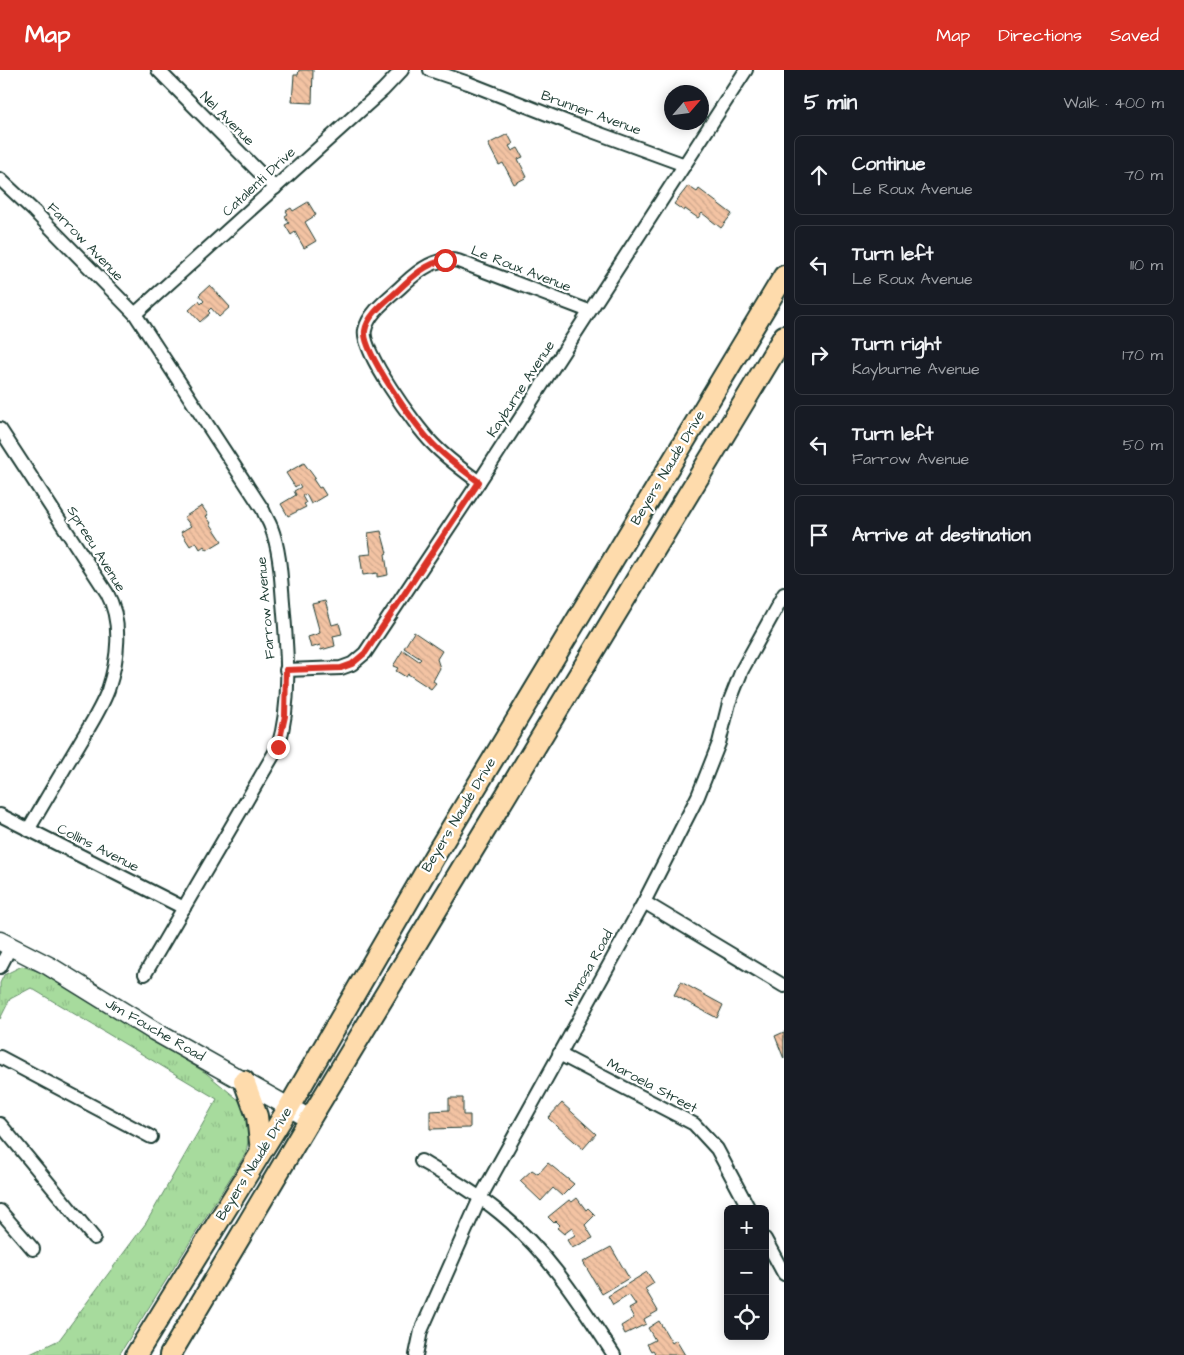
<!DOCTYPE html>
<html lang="en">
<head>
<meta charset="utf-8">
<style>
	:root { --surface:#171b24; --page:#242831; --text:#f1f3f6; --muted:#9ea1a6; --line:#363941; --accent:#d93025 }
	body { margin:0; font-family:"Architects Daughter",sans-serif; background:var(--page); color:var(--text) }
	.controls { position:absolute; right:15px; bottom:15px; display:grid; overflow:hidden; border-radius:8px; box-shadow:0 2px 12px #0003 }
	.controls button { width:45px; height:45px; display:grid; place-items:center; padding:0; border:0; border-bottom:1px solid var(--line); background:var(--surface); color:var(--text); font:25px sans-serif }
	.compass { position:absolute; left:664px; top:15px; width:45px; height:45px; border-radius:50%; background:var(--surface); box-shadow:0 2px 12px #0003; rotate:62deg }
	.stop { position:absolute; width:15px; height:15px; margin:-11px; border:4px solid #d93025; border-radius:50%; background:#fff }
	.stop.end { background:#d93025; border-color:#fff; box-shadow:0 1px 5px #0008 }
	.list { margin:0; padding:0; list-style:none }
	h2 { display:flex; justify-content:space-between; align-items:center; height:65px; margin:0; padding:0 20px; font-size:21px }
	h2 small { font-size:16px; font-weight:400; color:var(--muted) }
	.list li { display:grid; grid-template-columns:32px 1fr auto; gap:15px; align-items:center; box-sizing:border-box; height:80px; margin:0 10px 10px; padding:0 10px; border:1px solid var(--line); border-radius:8px }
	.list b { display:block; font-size:19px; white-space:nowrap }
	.list p { margin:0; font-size:16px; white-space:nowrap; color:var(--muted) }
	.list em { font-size:16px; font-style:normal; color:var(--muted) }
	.icon { flex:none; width:28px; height:28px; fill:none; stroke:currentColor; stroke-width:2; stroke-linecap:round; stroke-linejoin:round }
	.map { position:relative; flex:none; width:784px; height:1285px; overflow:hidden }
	header { display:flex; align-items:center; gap:30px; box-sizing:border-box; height:70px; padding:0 25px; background:var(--accent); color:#fff }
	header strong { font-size:24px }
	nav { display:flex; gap:28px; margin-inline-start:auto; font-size:18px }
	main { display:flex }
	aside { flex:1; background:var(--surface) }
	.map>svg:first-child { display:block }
	.park { fill:url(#park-tufts); stroke:#638c68 }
	.building { fill:url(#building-back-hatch); stroke:#1f3d34 }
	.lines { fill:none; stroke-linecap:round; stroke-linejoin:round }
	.street-casing { stroke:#1f3d34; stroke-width:16 }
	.secondary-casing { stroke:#1f3d34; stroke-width:21 }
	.primary-casing { stroke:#1f3d34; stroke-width:24 }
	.street { stroke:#fff; stroke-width:12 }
	.secondary { stroke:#fff; stroke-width:18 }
	.primary { stroke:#fedbac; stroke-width:20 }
	.route { stroke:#d93025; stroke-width:6 }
	.labels { text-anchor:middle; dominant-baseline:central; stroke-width:4.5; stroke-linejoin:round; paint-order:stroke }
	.street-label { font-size:14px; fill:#1f3d34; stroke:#fff }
</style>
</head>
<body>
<header>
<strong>Map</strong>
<nav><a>Map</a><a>Directions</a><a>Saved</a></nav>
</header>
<main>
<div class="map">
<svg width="784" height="1285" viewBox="0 0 784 1285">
	<defs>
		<pattern id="park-tufts" width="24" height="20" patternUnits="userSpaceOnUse" patternTransform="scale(1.25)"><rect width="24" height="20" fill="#a7db9d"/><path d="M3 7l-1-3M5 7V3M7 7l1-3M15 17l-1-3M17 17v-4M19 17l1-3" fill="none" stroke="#8fbd88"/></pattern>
		<pattern id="building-back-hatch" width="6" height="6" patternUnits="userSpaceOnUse" patternTransform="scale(1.25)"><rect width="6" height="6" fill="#f3c3a3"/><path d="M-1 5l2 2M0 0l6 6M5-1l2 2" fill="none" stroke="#d0a88d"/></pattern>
	</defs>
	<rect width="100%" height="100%" fill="#fff"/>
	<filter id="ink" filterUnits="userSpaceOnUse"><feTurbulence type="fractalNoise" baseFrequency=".02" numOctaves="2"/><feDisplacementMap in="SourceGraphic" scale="10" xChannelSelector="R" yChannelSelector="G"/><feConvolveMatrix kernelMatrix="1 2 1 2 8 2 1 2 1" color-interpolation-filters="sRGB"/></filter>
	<g filter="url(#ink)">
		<polygon class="park" points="22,896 40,902 206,1003 241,1032 251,1053 246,1083 119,1285 28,1285 59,1270 146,1153 217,1029 31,918 10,929 0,949 0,913 4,905"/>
		<g class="building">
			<polygon points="299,0 313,0 312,33 292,32 294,5 298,5"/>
			<polygon points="508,64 513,74 509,76 512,81 518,78 523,87 518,89 527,107 514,114 503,93 499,95 488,74"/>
			<polygon points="688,116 697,122 699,119 732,144 721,158 702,143 698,148 685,139 684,141 674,134"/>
			<polygon points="308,132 316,145 305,152 316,171 304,178 295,162 291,165 285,155 289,153 285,146 288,144 286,141 291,138 293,141"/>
			<polygon points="210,215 230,237 219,247 211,238 208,241 210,243 200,252 189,240 199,231 201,234 204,231 199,225"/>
			<polygon points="304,393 315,408 313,409 319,418 321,417 326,425 311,434 306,424 302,426 306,433 304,434 306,437 288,446 281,434 296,425 294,421 301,417 299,414 295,417 286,403"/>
			<polygon points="202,436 208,445 206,446 211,453 210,453 222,471 207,480 204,476 200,479 196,472 190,476 181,462 191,456 184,447"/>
			<polygon points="381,461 387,483 385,484 388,505 377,507 377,503 363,505 360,485 371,484 368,463"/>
			<polygon points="325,531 332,555 339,553 342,564 333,566 335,576 321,580 320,575 311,578 308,567 320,563 312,534"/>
			<polygon points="414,562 442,581 437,589 440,598 433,611 436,613 431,619 408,604 406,607 396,601 398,598 393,596 403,580 419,591 421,589 404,578"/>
			<polygon points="681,912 723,935 717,948 674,925"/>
			<polygon points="784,962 784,989 775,966"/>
			<polygon points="449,1028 463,1028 463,1045 470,1045 470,1058 430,1059 430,1041 449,1040"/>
			<polygon points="562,1033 596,1064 583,1079 548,1048"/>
			<polygon points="548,1093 574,1114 562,1126 553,1118 541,1131 520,1111 532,1100 538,1104"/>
			<polygon points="577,1128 586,1140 588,1138 595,1145 585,1155 593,1168 572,1178 567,1170 575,1165 572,1158 564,1164 557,1158 560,1155 556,1151 554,1153 548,1147 569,1130 572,1132"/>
			<polygon points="611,1177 629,1208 602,1224 583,1192"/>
			<polygon points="647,1202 654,1213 645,1219 658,1241 644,1249 646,1254 625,1264 621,1256 634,1248 629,1239 636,1235 629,1225 613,1235 608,1226"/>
			<polygon points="659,1251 672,1273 676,1270 685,1285 652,1285 655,1283 653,1280 651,1281 647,1274 655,1270 648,1258"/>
		</g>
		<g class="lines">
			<defs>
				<g id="street">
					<polyline points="158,0 275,118"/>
					<polyline points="430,0 468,13 570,53 685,95"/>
					<path d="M0,109L34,141L135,244L263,440C265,446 269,451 271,457C280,480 281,508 283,532C287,580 292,631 278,677L145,904"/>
					<polyline points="135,244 383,20 402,0"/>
					<path d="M0,359L107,523C123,552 118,590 108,620C101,639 89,657 79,674C62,702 45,731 28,760"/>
					<path d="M479,412C463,400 446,388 432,373C416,357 360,280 365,260C369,241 392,226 404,214C419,200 437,186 458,191L589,241"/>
					<polyline points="286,600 341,598 352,594 365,583 479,412 746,0"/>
					<polyline points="0,745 184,838"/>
					<polyline points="644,832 784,916"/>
					<polyline points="0,897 11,876"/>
					<polyline points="559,984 694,1054 717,1079 749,1139"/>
					<polyline points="0,987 151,1067"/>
					<polyline points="0,1054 94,1168"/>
					<path d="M421,1091C448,1107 476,1123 500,1143C549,1183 580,1233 614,1285"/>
					<polyline points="0,1141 33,1179"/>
					<polyline points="765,1169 784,1204"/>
					<polyline points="416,1285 421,1261 480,1128 644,832 698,726 719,673 729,633 742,600 784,524"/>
				</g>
				<polyline id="secondary" points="0,871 49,896 154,961 310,1049"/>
				<g id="primary">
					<polyline points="244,1011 257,1046 261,1081"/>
					<polyline points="136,1285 289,1037 434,787 784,206"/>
					<polyline points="170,1285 310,1049 784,266"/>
				</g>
			</defs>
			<use href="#street" class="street-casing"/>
			<use href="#secondary" class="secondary-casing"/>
			<use href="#primary" class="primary-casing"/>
			<use href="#street" class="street"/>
			<use href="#secondary" class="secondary"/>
			<use href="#primary" class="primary"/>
		</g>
	</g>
	<g class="lines" filter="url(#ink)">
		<path class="route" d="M278,677L285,646L286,600L341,598L352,594L365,583L479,412C463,400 446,388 432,373C416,357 362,281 365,261C367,246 384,233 395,223C410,209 424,194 445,190"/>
	</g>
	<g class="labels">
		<g class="street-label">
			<text transform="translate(591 43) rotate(20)">Brunner Avenue</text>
			<text transform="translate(227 49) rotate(45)">Nel Avenue</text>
			<text transform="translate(259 112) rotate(-43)">Catalenti Drive</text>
			<text transform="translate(85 172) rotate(46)">Farrow Avenue</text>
			<text transform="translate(521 199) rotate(21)">Le Roux Avenue</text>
			<text transform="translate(521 319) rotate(-57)">Kayburne Avenue</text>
			<text transform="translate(668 398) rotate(-59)">Beyers Naudé Drive</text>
			<text transform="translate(96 479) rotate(58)">Spreeu Avenue</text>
			<text transform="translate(266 538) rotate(-95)">Farrow Avenue</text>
			<text transform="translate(459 745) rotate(-59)">Beyers Naudé Drive</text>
			<text transform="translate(98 778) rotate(27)">Collins Avenue</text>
			<text transform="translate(589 898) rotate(-61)">Mimosa Road</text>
			<text transform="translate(155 960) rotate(30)">Jim Fouche Road</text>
			<text transform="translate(652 1016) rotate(28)">Maroela Street</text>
			<text transform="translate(254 1094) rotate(-58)">Beyers Naudé Drive</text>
		</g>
	</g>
</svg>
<div class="controls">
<button>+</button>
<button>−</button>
<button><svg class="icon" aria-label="locate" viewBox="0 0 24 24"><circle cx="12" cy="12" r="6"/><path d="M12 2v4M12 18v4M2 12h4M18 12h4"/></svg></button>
</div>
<svg class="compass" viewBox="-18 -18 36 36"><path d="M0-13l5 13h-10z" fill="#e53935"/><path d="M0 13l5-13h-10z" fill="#9ea1a6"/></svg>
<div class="stop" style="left:445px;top:190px"></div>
<div class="stop end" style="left:278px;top:677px"></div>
</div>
<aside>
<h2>5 min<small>Walk · 400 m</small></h2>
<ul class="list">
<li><svg class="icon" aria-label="ahead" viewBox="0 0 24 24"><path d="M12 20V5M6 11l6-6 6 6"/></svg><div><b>Continue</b><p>Le Roux Avenue</p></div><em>70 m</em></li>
<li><svg class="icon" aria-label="left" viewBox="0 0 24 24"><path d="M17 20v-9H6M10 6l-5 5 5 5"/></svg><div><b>Turn left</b><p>Le Roux Avenue</p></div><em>110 m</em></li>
<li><svg class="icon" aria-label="right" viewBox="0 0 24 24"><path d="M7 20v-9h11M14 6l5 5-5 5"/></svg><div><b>Turn right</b><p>Kayburne Avenue</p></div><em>170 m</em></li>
<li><svg class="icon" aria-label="left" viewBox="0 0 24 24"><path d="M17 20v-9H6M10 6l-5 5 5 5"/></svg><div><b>Turn left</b><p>Farrow Avenue</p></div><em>50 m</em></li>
<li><svg class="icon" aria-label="arrive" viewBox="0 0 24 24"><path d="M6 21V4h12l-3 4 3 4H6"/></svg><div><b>Arrive at destination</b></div></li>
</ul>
</aside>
</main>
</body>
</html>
